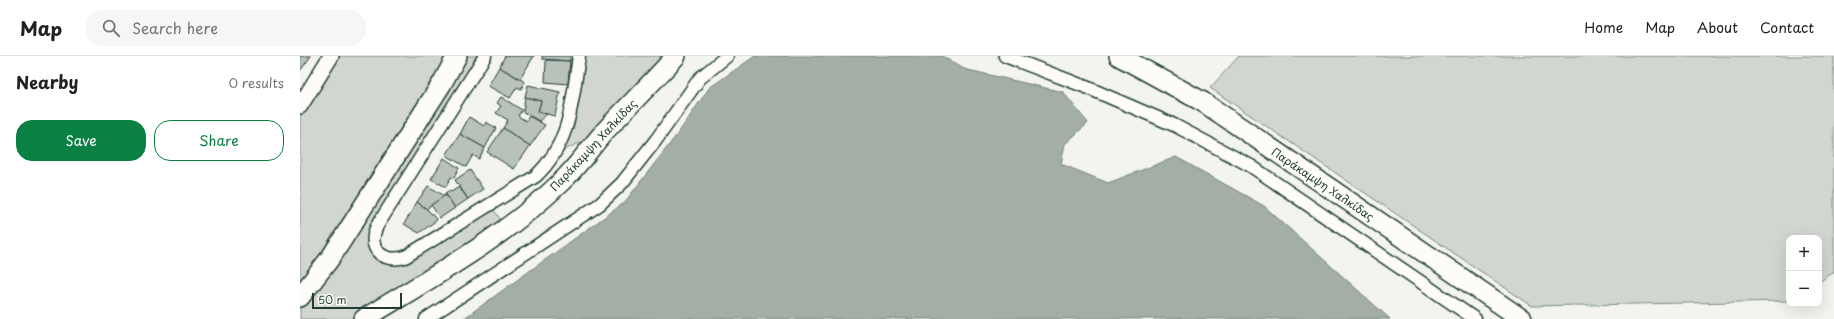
<!DOCTYPE html>
<html lang="en">
<head>
<meta charset="utf-8">
<style>
	:root { --surface:#fff; --page:#f6f6f6; --text:#222; --muted:#767676; --line:#e0e0e0; --accent:#0b8043 }
	body { margin:0; font-family:"Playpen Sans",sans-serif; background:var(--page); color:var(--text) }
	.controls { position:absolute; right:12px; bottom:12px; display:grid; overflow:hidden; border-radius:8px; box-shadow:0 4px 16px #0002 }
	.controls button { width:36px; height:36px; display:grid; place-items:center; padding:0; border:0; border-bottom:1px solid var(--line); background:var(--surface); color:var(--text); font:20px sans-serif }
	.scale { position:absolute; left:12px; bottom:10px; width:90px; box-sizing:border-box; padding-left:4px; border:2px solid #1f3d34; border-top:0; font-size:11px; line-height:14px; white-space:nowrap; color:#1f3d34; -webkit-text-stroke:3px #fdfcf7; paint-order:stroke }
	.list { margin:0; padding:0; list-style:none }
	h2 { display:flex; justify-content:space-between; align-items:center; height:52px; margin:0; padding:0 16px; font-size:17px }
	h2 small { font-size:13px; font-weight:400; color:var(--muted) }
	.actions { display:flex; gap:8px; padding:12px 16px }
	.actions a { flex:1; padding:9px 0; border:1px solid var(--accent); border-radius:16px; text-align:center; font-size:14px; color:var(--accent) }
	.actions .main { background:var(--accent); color:#fff }
	.icon { flex:none; width:22px; height:22px; fill:none; stroke:currentColor; stroke-width:2; stroke-linecap:round; stroke-linejoin:round }
	.map { position:relative; flex:none; width:1534px; height:263px; overflow:hidden }
	header { display:flex; align-items:center; gap:24px; box-sizing:border-box; height:56px; padding:0 20px; background:var(--surface); border-bottom:1px solid var(--line) }
	header strong { font-size:19px }
	nav { display:flex; gap:22px; margin-inline-start:auto; font-size:14px }
	.search { width:280px; height:36px; background:var(--page); display:flex; align-items:center; gap:10px; box-sizing:border-box; padding:0 14px; border-radius:16px; color:var(--muted); font-size:15px }
	main { display:flex }
	aside { flex:1; background:var(--surface) }
	.map>svg:first-child { display:block }
	.green { fill:#d1d6d1; stroke:#788a82 }
	.water { fill:#a3aea7; stroke:#6e8179 }
	.building { fill:#b9c1bb; stroke:#1f3d34 }
	.lines { fill:none; stroke-linecap:round; stroke-linejoin:round }
	.minor-casing { stroke:#1f3d34; stroke-width:15 }
	.tertiary-casing { stroke:#1f3d34; stroke-width:18 }
	.primary-casing { stroke:#1f3d34; stroke-width:22 }
	.minor { stroke:#fdfcf7; stroke-width:12 }
	.tertiary { stroke:#fdfcf7; stroke-width:15 }
	.primary { stroke:#fdfcf7; stroke-width:19 }
	.labels { text-anchor:middle; dominant-baseline:central; stroke-width:4; stroke-linejoin:round; paint-order:stroke }
	.street-label { font-size:11px; fill:#1f3d34; stroke:#fdfcf7 }
</style>
</head>
<body>
<header>
<strong>Map</strong>
<div class="search"><svg class="icon" aria-label="search" viewBox="0 0 24 24"><circle cx="10" cy="10" r="6"/><path d="M15 15l6 6"/></svg>Search here</div>
<nav><a>Home</a><a>Map</a><a>About</a><a>Contact</a></nav>
</header>
<main>
<aside>
<h2>Nearby<small>0 results</small></h2>
<ul class="list">
</ul>
<div class="actions"><a class="main">Save</a><a>Share</a></div>
</aside>
<div class="map">
<svg width="1534" height="263" viewBox="0 0 1534 263">
	<rect width="100%" height="100%" fill="#f4f4ef"/>
	<filter id="ink" filterUnits="userSpaceOnUse"><feTurbulence type="fractalNoise" baseFrequency=".025" numOctaves="2"/><feDisplacementMap in="SourceGraphic" scale="8" xChannelSelector="R" yChannelSelector="G"/><feConvolveMatrix kernelMatrix="1 2 1 2 8 2 1 2 1" color-interpolation-filters="sRGB"/></filter>
	<g filter="url(#ink)">
		<g class="green">
			<polygon points="31,0 185,0 73,181 89,202 190,149 207,172 64,263 0,263 0,50"/>
			<polygon points="279,0 376,0 305,75 254,99"/>
			<polygon points="939,0 1534,0 1534,216 1519,226 1519,182 1489,182 1489,245 1232,250 910,32"/>
		</g>
		<polygon class="water" points="455,0 642,0 664,13 763,36 788,67 765,88 761,108 808,127 876,101 964,150 1090,263 163,263 324,147 379,76 409,32"/>
		<g class="building">
			<polygon points="0,0 11,0 0,15"/>
			<polygon points="205,0 234,0 220,23 199,11"/>
			<polygon points="242,0 270,0 270,5 242,3"/>
			<polygon points="246,4 270,5 268,28 245,26"/>
			<polygon points="199,11 225,26 221,33 217,31 210,42 188,30"/>
			<polygon points="228,29 260,36 255,60 238,56 241,45 225,41"/>
			<polygon points="201,41 222,54 218,60 226,65 229,60 245,69 230,90 203,72 208,64 196,57 201,50 197,47"/>
			<polygon points="225,41 241,45 238,56 247,58 239,65 223,56"/>
			<polygon points="169,61 184,70 186,66 196,72 185,92 160,78"/>
			<polygon points="203,72 230,90 214,113 187,96"/>
			<polygon points="160,78 185,92 179,103 173,99 166,111 146,99"/>
			<polygon points="144,102 159,112 154,122 151,121 146,131 131,123"/>
			<polygon points="170,114 183,133 168,143 155,124"/>
			<polygon points="128,130 145,140 126,153 117,146"/>
			<polygon points="159,131 168,143 155,152 145,137 150,134 151,136"/>
			<polygon points="146,139 155,152 140,162 131,149"/>
			<polygon points="117,146 128,154 137,164 119,177 104,168"/>
		</g>
		<g class="lines">
			<defs>
				<g id="minor">
					<path d="M185,0L77,170C66,193 83,207 105,201L236,120C271,87 272,45 279,0"/>
					<polyline points="705,0 786,31 874,69 951,110 1175,263"/>
					<polyline points="126,263 300,148 322,127 356,84 400,22 427,0"/>
				</g>
				<polyline id="tertiary" points="0,50 31,0"/>
				<g id="primary">
					<polyline points="819,0 903,46 1222,263"/>
					<polyline points="0,241 31,201 141,29 157,0"/>
					<path d="M64,263C132,221 204,182 261,126C277,111 290,92 305,75C328,50 353,26 376,0"/>
				</g>
			</defs>
			<use href="#minor" class="minor-casing"/>
			<use href="#tertiary" class="tertiary-casing"/>
			<use href="#primary" class="primary-casing"/>
			<use href="#minor" class="minor"/>
			<use href="#tertiary" class="tertiary"/>
			<use href="#primary" class="primary"/>
		</g>
	</g>
	<g class="labels">
		<g class="street-label">
			<text transform="translate(293 89) rotate(-47)">Παράκαμψη Χαλκίδας</text>
			<text transform="translate(1023 128) rotate(34)">Παράκαμψη Χαλκίδας</text>
		</g>
	</g>
</svg>
<div class="controls">
<button>+</button>
<button>−</button>
</div>
<div class="scale">50 m</div>
</div>
</main>
</body>
</html>
